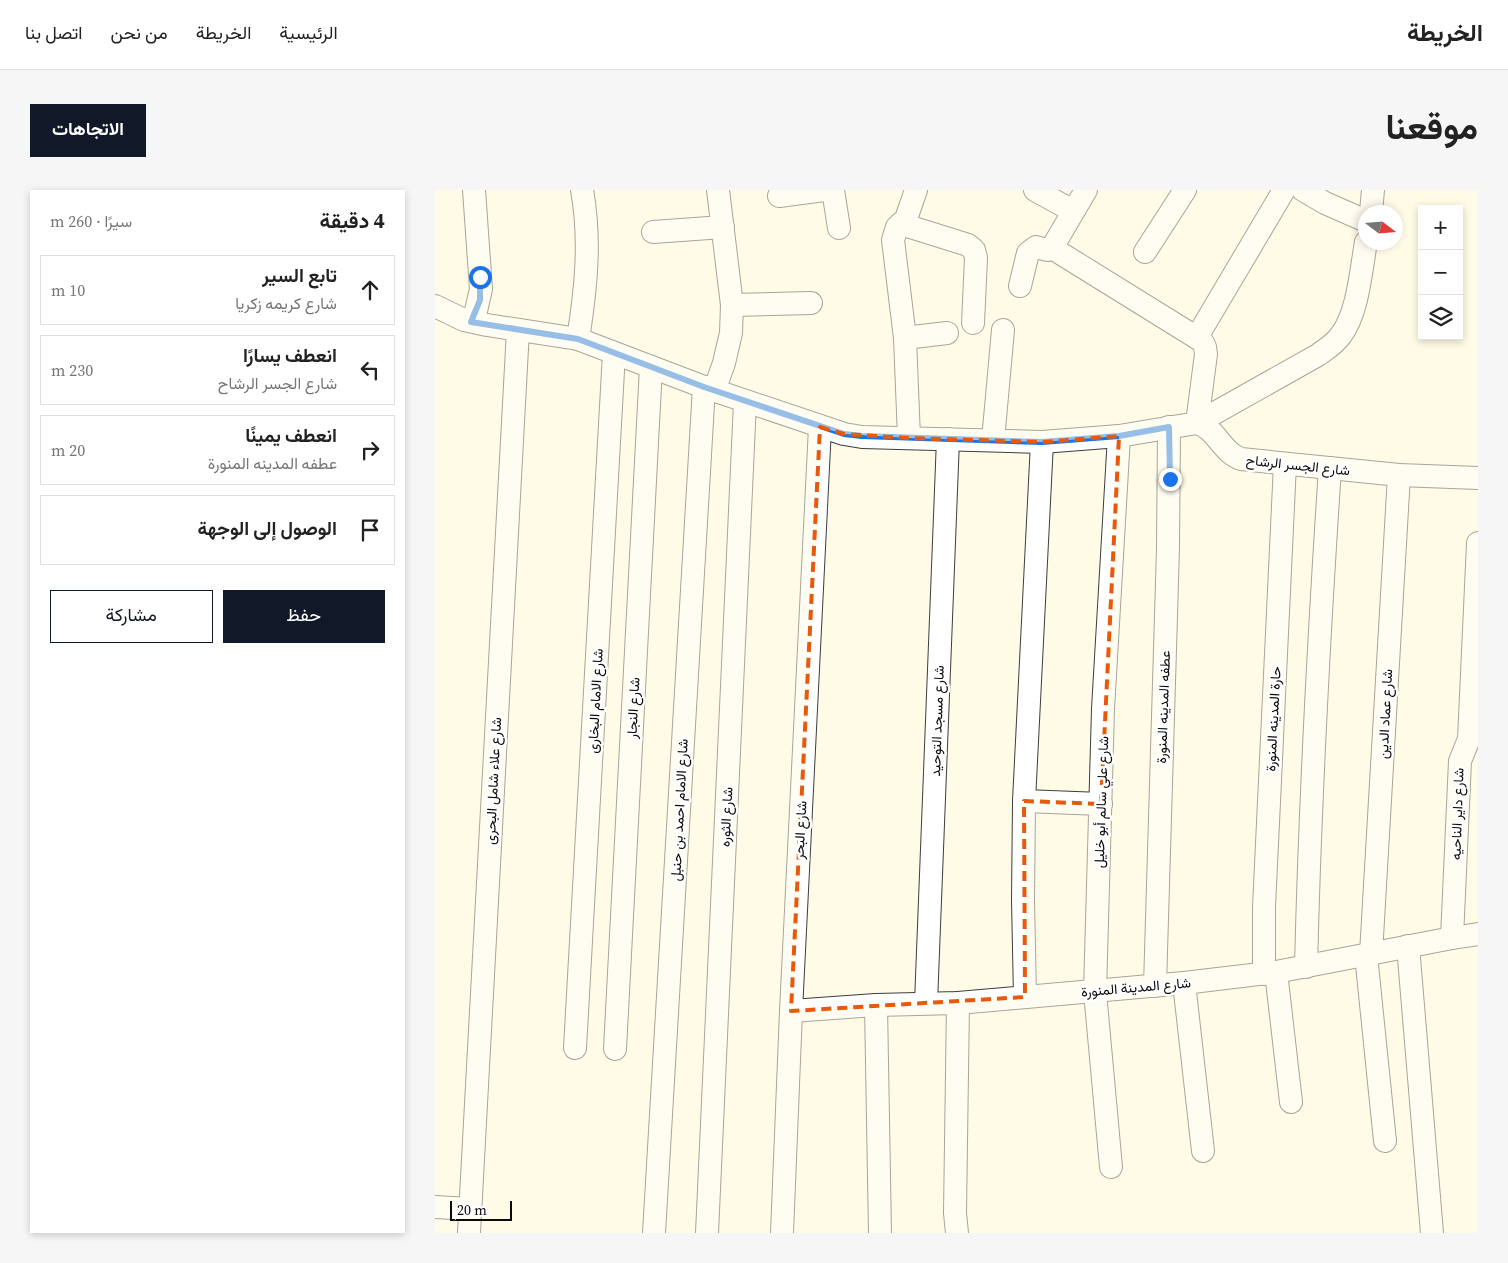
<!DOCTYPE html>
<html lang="ar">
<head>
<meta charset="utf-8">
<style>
	:root { --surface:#fff; --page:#f6f6f6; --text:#222; --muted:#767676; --line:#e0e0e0; --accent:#111827 }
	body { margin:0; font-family:"Source Serif 4",Vazirmatn,serif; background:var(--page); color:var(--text); direction:rtl }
	.controls { position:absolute; right:15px; top:15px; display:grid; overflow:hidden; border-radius:0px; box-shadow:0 2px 8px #0003 }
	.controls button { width:45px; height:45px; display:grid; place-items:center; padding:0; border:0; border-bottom:1px solid var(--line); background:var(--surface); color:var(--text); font:25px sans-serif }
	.compass { position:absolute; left:923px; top:15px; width:45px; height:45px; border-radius:50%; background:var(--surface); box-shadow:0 2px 8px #0003; rotate:106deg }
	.scale { position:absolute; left:15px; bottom:12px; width:62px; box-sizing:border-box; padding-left:5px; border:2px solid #0a0a0a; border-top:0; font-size:14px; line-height:18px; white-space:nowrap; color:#0a0a0a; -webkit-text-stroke:4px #fff; paint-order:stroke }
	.stop { position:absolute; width:15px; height:15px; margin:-11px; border:4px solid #1a73e8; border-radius:50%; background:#fff }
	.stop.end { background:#1a73e8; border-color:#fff; box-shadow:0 1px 5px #0008 }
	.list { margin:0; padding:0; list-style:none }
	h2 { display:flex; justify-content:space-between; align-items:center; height:65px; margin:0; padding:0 20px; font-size:21px }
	h2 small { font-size:16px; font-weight:400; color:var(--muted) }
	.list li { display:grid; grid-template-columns:32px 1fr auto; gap:15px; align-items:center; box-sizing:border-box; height:70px; margin:0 10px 10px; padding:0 10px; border:1px solid var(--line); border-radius:0px }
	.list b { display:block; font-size:19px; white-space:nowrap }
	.list p { margin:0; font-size:16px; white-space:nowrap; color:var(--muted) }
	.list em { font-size:16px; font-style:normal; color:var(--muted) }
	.actions { display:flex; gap:10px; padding:15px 20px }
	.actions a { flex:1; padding:11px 0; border:1px solid var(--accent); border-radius:0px; text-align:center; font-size:18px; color:var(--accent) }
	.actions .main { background:var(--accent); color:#fff }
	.icon { flex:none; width:28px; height:28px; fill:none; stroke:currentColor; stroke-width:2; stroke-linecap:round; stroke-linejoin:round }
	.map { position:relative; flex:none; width:1043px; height:1043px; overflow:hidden; direction:ltr; border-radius:0px }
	header { display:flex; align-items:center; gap:30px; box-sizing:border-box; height:70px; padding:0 25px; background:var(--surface); border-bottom:1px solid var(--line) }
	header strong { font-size:24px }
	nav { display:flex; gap:28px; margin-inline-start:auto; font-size:18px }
	.intro { display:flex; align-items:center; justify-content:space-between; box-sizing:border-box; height:120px; padding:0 30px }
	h1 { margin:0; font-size:35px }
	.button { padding:12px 22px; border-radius:0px; background:var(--accent); color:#fff; font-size:18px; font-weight:700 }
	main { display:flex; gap:30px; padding:0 30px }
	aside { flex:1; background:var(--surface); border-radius:0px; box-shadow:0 2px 8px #0003 }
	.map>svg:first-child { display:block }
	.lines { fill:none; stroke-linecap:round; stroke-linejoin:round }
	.street-casing { stroke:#3d3d3d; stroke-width:24 }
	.street { stroke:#fff; stroke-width:22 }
	.route { stroke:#1a73e8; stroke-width:6 }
	.marked { fill:none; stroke:#e8590c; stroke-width:4; stroke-dasharray:10 6; stroke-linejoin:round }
	.labels { text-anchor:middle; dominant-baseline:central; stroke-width:5; stroke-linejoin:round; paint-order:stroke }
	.street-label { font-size:14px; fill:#0a0a0a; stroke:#fff }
</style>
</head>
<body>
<header>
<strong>الخريطة</strong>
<nav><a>الرئيسية</a><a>الخريطة</a><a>من نحن</a><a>اتصل بنا</a></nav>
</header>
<div class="intro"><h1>موقعنا</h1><a class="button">الاتجاهات</a></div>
<main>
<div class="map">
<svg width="1043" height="1043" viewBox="0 0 1043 1043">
	<rect width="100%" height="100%" fill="#fffbe6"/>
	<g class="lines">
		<defs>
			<g id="street">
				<polyline points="398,0 404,38"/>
				<polyline points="600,0 638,21"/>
				<polyline points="868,0 890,13 931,31"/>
				<polyline points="344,6 389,0"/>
				<polyline points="936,22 938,0"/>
				<polyline points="466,34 533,55 539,60 541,68 538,133"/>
				<polyline points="218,42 288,37"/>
				<polyline points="617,58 767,151 770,157 771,164 762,233"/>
				<polyline points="710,62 750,0"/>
				<polyline points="585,96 593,63 601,57 612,60 617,58 651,0"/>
				<polyline points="297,115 376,113"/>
				<path d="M0,116L29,130L52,135L143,149L269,197L409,244L427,247L607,252L684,246L762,233C782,239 786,262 806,269L964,285L1043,288"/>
				<polyline points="36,131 41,121 46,99 39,0"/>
				<polyline points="762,147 849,0"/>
				<polyline points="470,148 512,143"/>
				<path d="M143,149C151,99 156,50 147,0"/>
				<polyline points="279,201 289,173 296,143 297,115 283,0"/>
				<path d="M762,233L883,165C891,159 900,154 906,145C923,123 926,80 931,52"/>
				<polyline points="474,248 470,148 458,50 462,37 471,29 481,0"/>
				<polyline points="558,250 568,140"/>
				<polyline points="589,611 666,614"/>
				<polyline points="1017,748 1025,571 1034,549 1043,353"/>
				<polyline points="973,756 997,1043"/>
				<polyline points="936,764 964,285"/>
				<polyline points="931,765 950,951"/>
				<path d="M871,777C875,610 884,444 895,278"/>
				<polyline points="841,782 856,912"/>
				<polyline points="829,784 829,717 850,274"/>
				<polyline points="749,793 768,961"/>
				<polyline points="720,796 733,358 734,237"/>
				<polyline points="590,807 588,710 589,611 607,252"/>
				<polyline points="491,813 513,249"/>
				<polyline points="441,815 445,1043"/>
				<polyline points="356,821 441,815 523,813 749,793 841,782 1017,748 1043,744"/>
				<polyline points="140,858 179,163"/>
				<polyline points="180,859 216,177"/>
				<polyline points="676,977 660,802 668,519 684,246"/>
				<polyline points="0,1017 35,1019"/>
				<polyline points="34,1043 83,140"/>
				<polyline points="219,1043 269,197"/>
				<polyline points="272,1043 310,212"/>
				<polyline points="347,1043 356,821 385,237"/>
				<polyline points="522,1043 520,1023 523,813"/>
			</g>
		</defs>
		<use href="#street" class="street-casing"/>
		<use href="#street" class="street"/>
	</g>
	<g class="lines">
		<polyline class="route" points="45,87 45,110 36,132 143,149 269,197 409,244 427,246 607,252 684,246 734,237 735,289"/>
	</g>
	<path d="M0 0H1043V1043H0ZM385,237L409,244L474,248L607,252L684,246L666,614L589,611L590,807L356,821Z" fill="#fffbe6" fill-opacity=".55" fill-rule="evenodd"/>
	<path class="marked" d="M385,237L409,244L474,248L607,252L684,246L666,614L589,611L590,807L356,821Z"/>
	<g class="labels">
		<g class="street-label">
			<text transform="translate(863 275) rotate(6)">شارع الجسر الرشاح</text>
			<text transform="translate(160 511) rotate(-87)">شارع الامام البخارى</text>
			<text transform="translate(728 517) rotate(-88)">عطفه المدينه المنورة</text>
			<text transform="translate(198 518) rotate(-87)">شارع النجار</text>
			<text transform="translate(950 524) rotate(-87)">شارع عماد الدين</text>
			<text transform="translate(838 529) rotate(-87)">حارة المدينه المنورة</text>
			<text transform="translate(502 531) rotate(-88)">شارع مسجد التوحيد</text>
			<text transform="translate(58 591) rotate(-87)">شارع علاء شامل البحرى</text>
			<text transform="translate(666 612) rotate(-88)">شارع علي سالم أبو خليل</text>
			<text transform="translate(244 620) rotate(-87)">شارع الامام احمد بن حنبل</text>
			<text transform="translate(1022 624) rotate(-88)">شارع داير الناحيه</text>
			<text transform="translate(291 627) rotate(-87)">شارع الثوره</text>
			<text transform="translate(365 640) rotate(-87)">شارع البحر</text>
			<text transform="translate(701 797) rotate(-5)">شارع المدينة المنورة</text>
		</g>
	</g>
</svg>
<div class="controls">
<button>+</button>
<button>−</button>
<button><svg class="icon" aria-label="layers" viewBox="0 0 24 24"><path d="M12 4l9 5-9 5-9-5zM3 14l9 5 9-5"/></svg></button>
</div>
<svg class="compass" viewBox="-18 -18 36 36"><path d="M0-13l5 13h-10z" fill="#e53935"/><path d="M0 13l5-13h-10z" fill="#767676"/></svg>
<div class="scale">20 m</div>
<div class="stop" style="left:45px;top:87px"></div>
<div class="stop end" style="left:735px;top:289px"></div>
</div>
<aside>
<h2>4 دقيقة<small>سيرًا · 260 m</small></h2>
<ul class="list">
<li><svg class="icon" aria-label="ahead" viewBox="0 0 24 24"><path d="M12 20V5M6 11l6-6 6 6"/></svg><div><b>تابع السير</b><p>شارع كريمه زكريا</p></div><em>10 m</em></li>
<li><svg class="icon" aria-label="left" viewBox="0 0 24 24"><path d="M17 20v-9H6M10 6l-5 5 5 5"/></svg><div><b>انعطف يسارًا</b><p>شارع الجسر الرشاح</p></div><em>230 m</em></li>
<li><svg class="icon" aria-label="right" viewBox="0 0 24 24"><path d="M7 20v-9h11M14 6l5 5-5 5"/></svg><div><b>انعطف يمينًا</b><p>عطفه المدينه المنورة</p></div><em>20 m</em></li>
<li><svg class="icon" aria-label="arrive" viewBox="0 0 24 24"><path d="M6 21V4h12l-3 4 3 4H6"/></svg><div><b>الوصول إلى الوجهة</b></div></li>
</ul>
<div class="actions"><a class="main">حفظ</a><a>مشاركة</a></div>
</aside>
</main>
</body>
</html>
